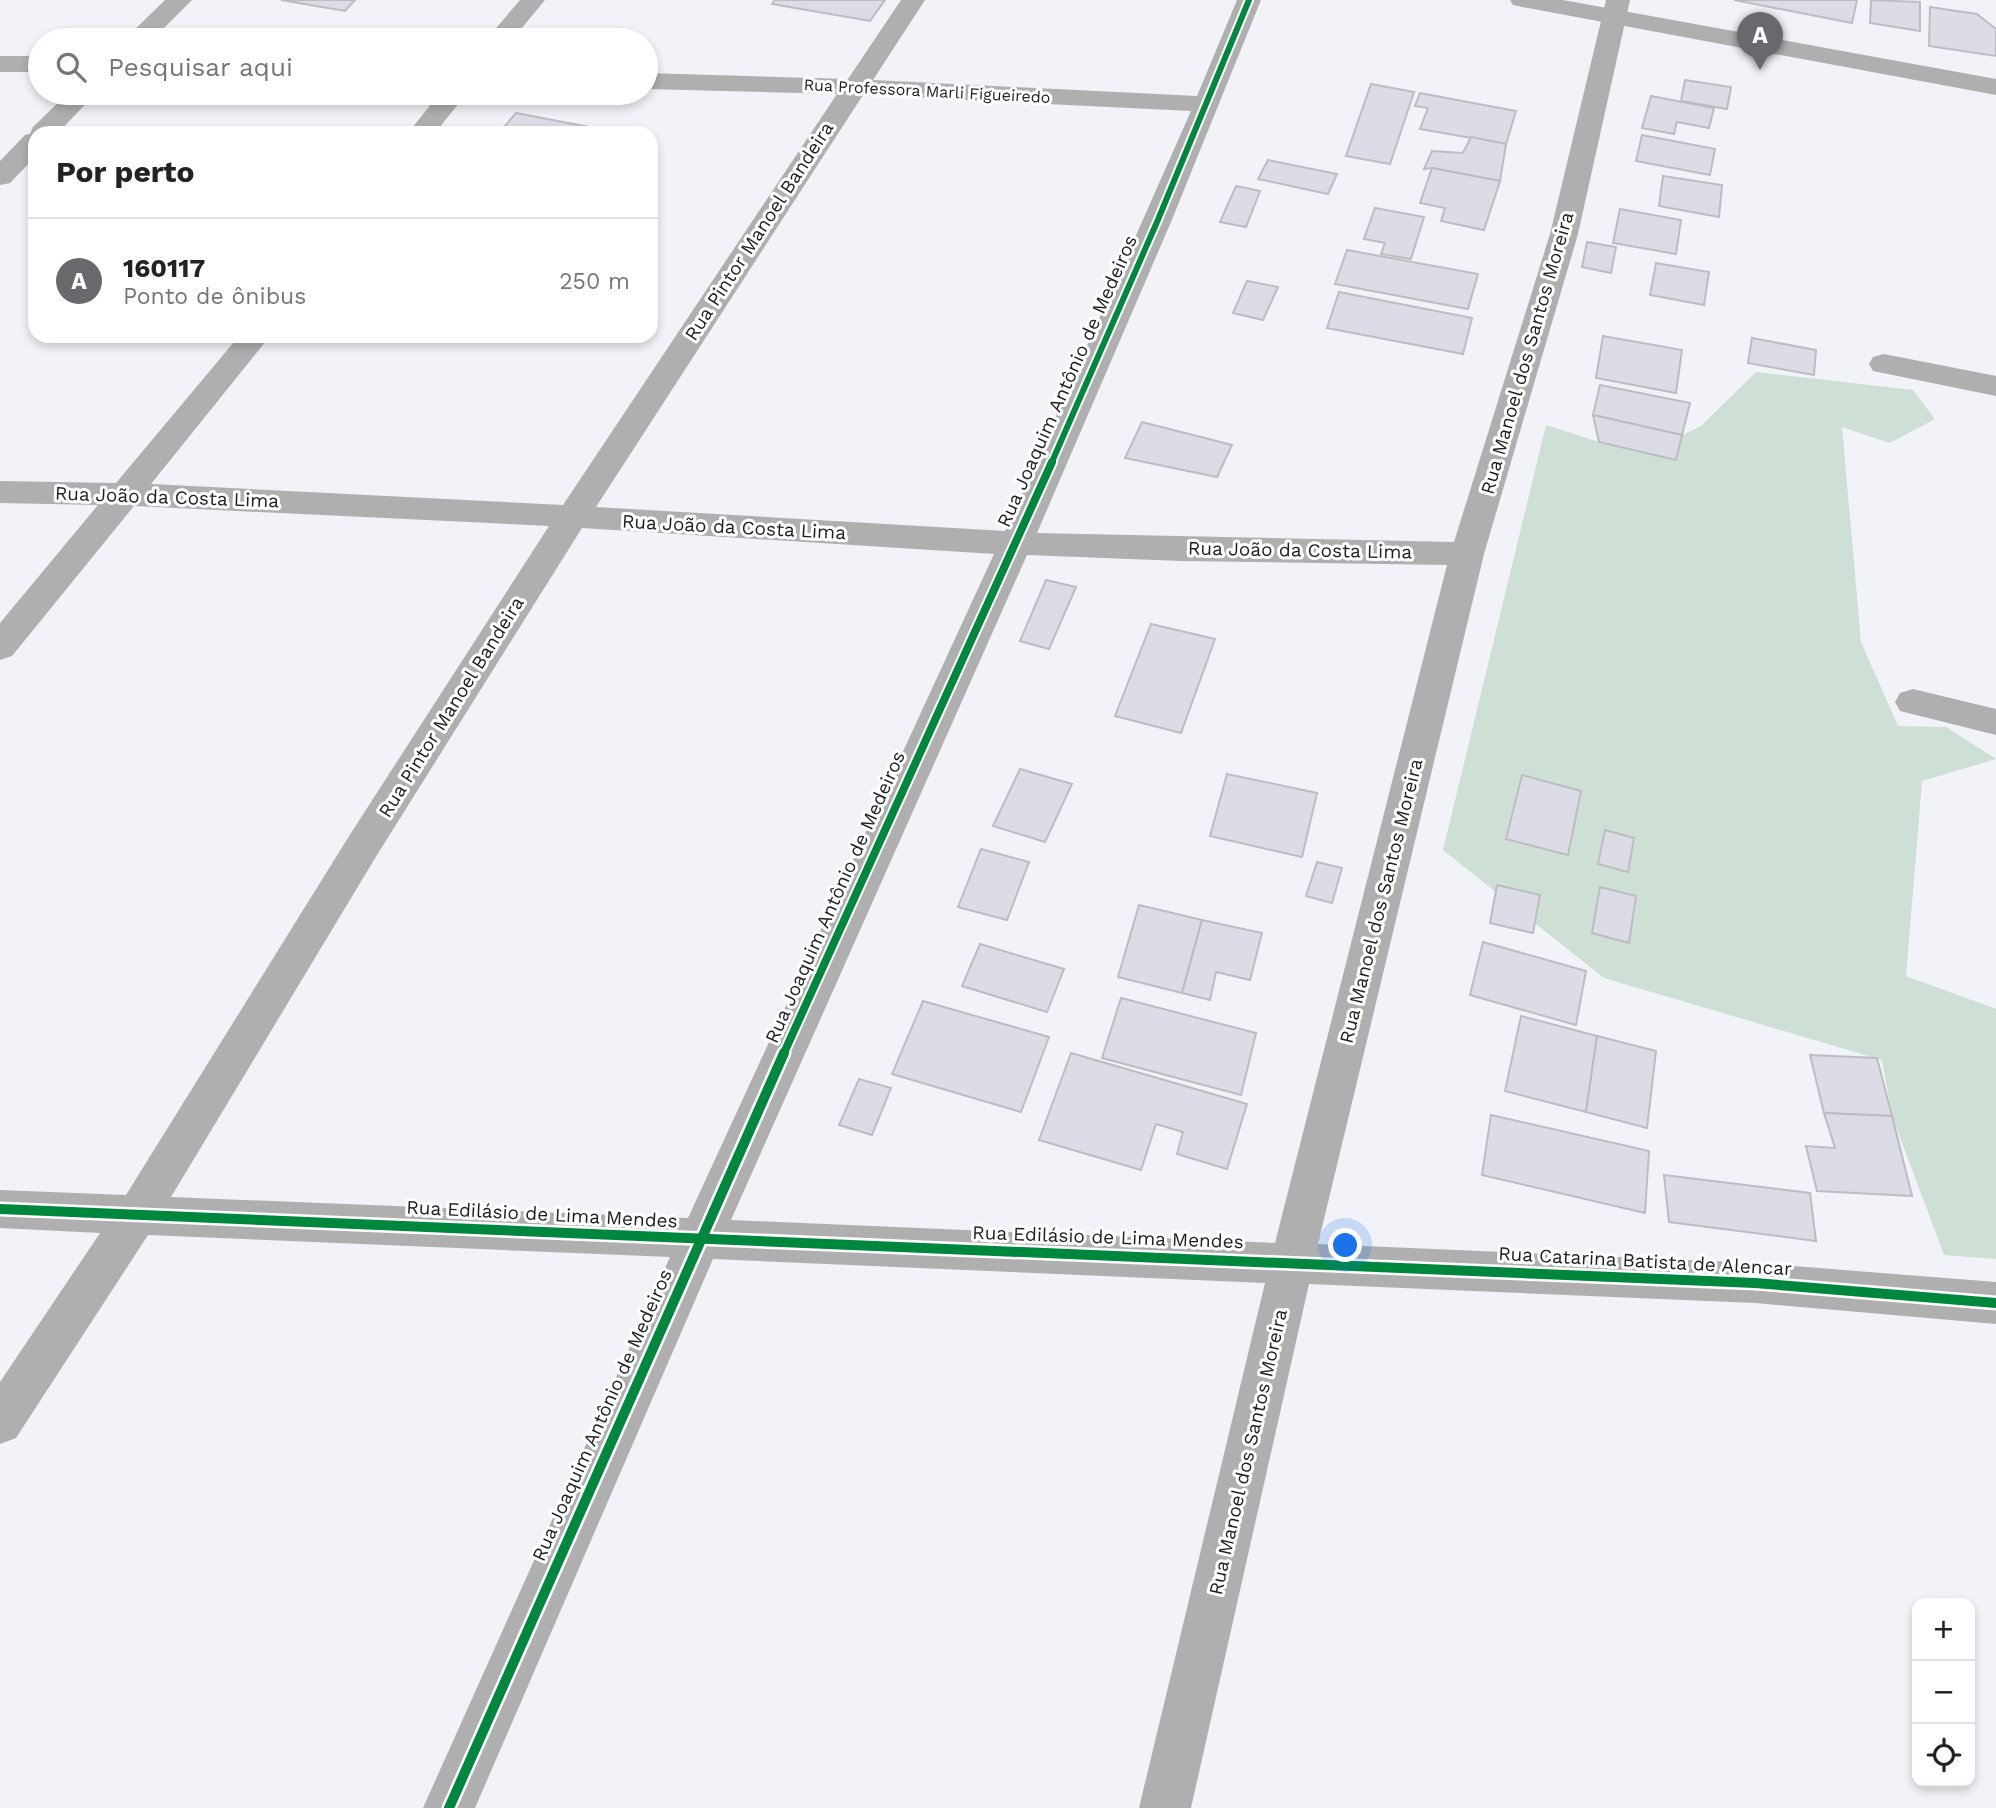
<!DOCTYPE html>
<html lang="pt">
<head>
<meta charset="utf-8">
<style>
	:root { --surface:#fff; --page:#f2f2f2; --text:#222; --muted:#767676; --line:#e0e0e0; --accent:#68696c }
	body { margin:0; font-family:"Work Sans",sans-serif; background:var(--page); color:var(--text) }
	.controls { position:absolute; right:21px; bottom:21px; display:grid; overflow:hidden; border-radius:14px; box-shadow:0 4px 10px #0003 }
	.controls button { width:63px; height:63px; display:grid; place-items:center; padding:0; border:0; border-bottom:2px solid var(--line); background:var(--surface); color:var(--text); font:35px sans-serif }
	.you { position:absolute; left:1346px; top:1246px; width:24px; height:24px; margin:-18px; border:5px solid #fff; border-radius:50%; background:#1a73e8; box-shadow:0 0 0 10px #1a73e833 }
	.badge { display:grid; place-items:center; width:46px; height:46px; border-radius:50%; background:var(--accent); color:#fff; font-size:23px; font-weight:700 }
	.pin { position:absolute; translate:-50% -58px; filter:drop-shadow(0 2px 4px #0008) }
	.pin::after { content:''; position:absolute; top:37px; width:24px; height:21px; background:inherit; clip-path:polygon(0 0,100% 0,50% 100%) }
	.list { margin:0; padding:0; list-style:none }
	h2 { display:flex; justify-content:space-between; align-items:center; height:91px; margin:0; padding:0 28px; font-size:30px }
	h2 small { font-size:23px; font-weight:400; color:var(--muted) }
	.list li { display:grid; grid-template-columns:46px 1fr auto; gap:21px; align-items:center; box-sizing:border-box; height:126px; padding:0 28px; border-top:2px solid var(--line) }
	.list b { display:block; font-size:26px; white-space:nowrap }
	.list p { margin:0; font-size:23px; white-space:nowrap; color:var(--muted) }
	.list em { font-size:23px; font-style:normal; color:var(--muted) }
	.icon { flex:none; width:38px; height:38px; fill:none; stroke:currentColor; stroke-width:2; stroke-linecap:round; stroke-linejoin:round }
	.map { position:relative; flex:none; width:1996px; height:1808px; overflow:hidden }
	.search { position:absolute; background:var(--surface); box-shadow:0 4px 10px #0003; left:28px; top:28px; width:630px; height:77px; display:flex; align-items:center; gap:18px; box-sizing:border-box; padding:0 24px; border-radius:38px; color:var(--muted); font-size:26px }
	.panel { position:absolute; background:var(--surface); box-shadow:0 4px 10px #0003; left:28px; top:126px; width:630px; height:217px; border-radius:21px }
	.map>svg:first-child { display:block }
	.green { fill:#cedfd6 }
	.building { fill:#dcdce7; stroke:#bdbdc0; stroke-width:2 }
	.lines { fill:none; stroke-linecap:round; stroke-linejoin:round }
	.minor { fill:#b0afb0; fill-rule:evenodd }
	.secondary { fill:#afafb0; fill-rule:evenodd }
	.cycleway-far2-casing { stroke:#fff; stroke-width:10 }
	.cycleway-far1-casing { stroke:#fff; stroke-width:12 }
	.cycleway-casing { stroke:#fff; stroke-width:15 }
	.cycleway-far2 { stroke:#00873e; stroke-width:6 }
	.cycleway-far1 { stroke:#00873e; stroke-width:8 }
	.cycleway { stroke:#00873e; stroke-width:10 }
	.labels { text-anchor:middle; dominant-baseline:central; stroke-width:6; stroke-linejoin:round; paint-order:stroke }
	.far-street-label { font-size:16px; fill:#1d1e21; stroke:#fff }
	.street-label { font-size:19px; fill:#1d1e21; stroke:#fff }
</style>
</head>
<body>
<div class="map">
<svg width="1996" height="1808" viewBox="0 0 1996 1808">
	<rect width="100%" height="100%" fill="#f2f3f8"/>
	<polygon class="green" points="1756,372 1913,390 1935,419 1890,443 1842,427 1861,642 1898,726 1946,727 1996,759 1922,781 1906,976 1996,1009 1996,1259 1944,1255 1892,1116 1882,1060 1604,978 1443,850 1546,425 1599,442 1676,460 1682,435 1701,426"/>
	<g class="building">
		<polygon points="281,0 355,0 345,11"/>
		<polygon points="775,0 885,0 870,21 772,4"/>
		<polygon points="1734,0 1857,0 1852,23"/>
		<polygon points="1871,0 1920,2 1920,31 1870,23"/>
		<polygon points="1930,7 1977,14 1996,29 1996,56 1929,46"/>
		<polygon points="1685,80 1731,87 1727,109 1681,101"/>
		<polygon points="1371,84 1414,92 1390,164 1346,156"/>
		<polygon points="1420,93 1516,111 1506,144 1420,129 1428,108 1415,106"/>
		<polygon points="1651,96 1714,108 1709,128 1677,122 1674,134 1642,128"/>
		<polygon points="516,113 589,127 585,133 499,133"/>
		<polygon points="1642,135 1715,149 1710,175 1636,161"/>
		<polygon points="1471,137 1506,144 1500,181 1432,168 1424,169 1432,151 1463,153"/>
		<polygon points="1268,160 1337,174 1328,194 1258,179"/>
		<polygon points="1432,168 1500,181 1484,230 1441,221 1445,208 1420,203"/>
		<polygon points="1663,176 1722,185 1719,217 1659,206"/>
		<polygon points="1236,186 1260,191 1246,227 1220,222"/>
		<polygon points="1375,208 1424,217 1411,259 1381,254 1385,243 1364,239"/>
		<polygon points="1620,209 1681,220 1676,254 1613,243"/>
		<polygon points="1587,242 1616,247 1611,273 1582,267"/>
		<polygon points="1347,250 1478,274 1468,309 1335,284"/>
		<polygon points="1656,263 1709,272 1704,305 1650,295"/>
		<polygon points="1247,281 1278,287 1263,320 1233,313"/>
		<polygon points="1339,292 1472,318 1463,354 1327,328"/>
		<polygon points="1603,336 1682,350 1676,393 1596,378"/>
		<polygon points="1752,338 1816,350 1814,375 1748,363"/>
		<polygon points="1600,385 1690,403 1682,435 1593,415"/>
		<polygon points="1593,415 1682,435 1676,460 1599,442"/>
		<polygon points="1142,422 1232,445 1217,477 1125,458"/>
		<polygon points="1046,580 1076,587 1049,649 1020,641"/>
		<polygon points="1151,624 1215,639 1181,733 1115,716"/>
		<polygon points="1020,769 1072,784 1045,842 993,826"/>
		<polygon points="1227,774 1317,793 1302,857 1210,836"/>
		<polygon points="1522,775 1581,791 1568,855 1506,839"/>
		<polygon points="1605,830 1634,838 1628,872 1598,864"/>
		<polygon points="981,849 1029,862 1007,920 958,907"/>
		<polygon points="1317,862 1342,868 1332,903 1306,896"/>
		<polygon points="1497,885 1540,895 1533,933 1490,923"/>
		<polygon points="1600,887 1636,896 1629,943 1592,933"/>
		<polygon points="1139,905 1202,920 1182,993 1118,977"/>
		<polygon points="1202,920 1262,933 1250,980 1216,972 1210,1000 1182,993"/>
		<polygon points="1483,942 1586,971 1576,1025 1470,995"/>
		<polygon points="980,944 1064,969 1047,1012 962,986"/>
		<polygon points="1121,998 1256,1033 1241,1095 1102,1058"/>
		<polygon points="923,1001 1049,1037 1021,1112 892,1074"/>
		<polygon points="1521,1016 1597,1036 1586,1112 1505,1091"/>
		<polygon points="1597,1036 1656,1051 1647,1128 1586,1112"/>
		<polygon points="1071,1053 1247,1104 1227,1169 1177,1154 1183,1132 1156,1124 1141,1170 1039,1140"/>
		<polygon points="1810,1055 1877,1058 1892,1116 1824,1113"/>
		<polygon points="859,1079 891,1088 872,1135 839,1125"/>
		<polygon points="1824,1113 1892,1116 1912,1196 1817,1191 1806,1146 1835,1148"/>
		<polygon points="1491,1115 1649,1151 1645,1213 1482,1175"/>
		<polygon points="1664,1175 1810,1193 1816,1241 1669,1222"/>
	</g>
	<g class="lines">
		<g class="minor">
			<polygon points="165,0 192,0 152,40 124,40"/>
			<polygon points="520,0 545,0 512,40 486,40"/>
			<path d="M901,0H925L873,80L1197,96L1237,0H1261L1171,222L1037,533L1454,542L1550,234L1606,0H1630L1578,234L1484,554L1318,1244L1755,1263L1996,1282V1324L1755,1303L1309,1284L1191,1808H1139L1265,1283L713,1259L475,1808H423L670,1257L148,1235L16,1438L0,1444V1382L100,1233L0,1228V1190L126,1195L351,833L549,526L134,506L12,656L0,660V623L98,505L0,503V481L116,483L239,336H270L151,484L563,505L837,94L646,89V73L848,79ZM863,95L1191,111L1005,531L596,507ZM582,528L994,554L688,1218L171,1197L377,855ZM1027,555L1181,561L1447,565L1275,1243L731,1220Z"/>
			<rect x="0" y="56" width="40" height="16"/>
			<polygon points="68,93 96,93 58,133 35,133 35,157 10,183 0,185 0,161 25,135 30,134 33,127"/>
			<polygon points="440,93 467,93 435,133 408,133"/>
			<polygon points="1884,354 1996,376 1996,396 1873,371 1869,364 1873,357"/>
			<polygon points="1913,689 1996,709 1996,735 1900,711 1895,702 1900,693"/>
		</g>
		<polygon class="secondary" points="1510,0 1563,0 1996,79 1996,95 1522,7 1513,5"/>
		<defs>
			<polyline id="cycleway-far2" points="1051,464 1157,222 1249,0"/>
			<polyline id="cycleway-far1" points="783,1055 1052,462"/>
			<g id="cycleway">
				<polyline points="0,1209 1755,1283 1996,1303"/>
				<polyline points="449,1808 784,1053"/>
			</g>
		</defs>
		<use href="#cycleway-far2" class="cycleway-far2-casing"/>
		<use href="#cycleway-far1" class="cycleway-far1-casing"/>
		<use href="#cycleway" class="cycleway-casing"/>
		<use href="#cycleway-far2" class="cycleway-far2"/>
		<use href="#cycleway-far1" class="cycleway-far1"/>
		<use href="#cycleway" class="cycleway"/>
	</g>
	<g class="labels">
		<g class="far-street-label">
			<text transform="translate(927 91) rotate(3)">Rua Professora Marli Figueiredo</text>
		</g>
		<g class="street-label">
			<text transform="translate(759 231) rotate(-57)">Rua Pintor Manoel Bandeira</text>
			<text transform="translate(1527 353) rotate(-74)">Rua Manoel dos Santos Moreira</text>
			<text transform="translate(1067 381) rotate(-66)">Rua Joaquim Antônio de Medeiros</text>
			<text transform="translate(167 497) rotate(2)">Rua João da Costa Lima</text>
			<text transform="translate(734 527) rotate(3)">Rua João da Costa Lima</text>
			<text transform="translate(1300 550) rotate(1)">Rua João da Costa Lima</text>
			<text transform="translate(451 707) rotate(-58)">Rua Pintor Manoel Bandeira</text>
			<text transform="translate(835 897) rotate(-66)">Rua Joaquim Antônio de Medeiros</text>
			<text transform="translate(1381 901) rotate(-76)">Rua Manoel dos Santos Moreira</text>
			<text transform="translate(542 1214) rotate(3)">Rua Edilásio de Lima Mendes</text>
			<text transform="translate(1108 1237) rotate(2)">Rua Edilásio de Lima Mendes</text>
			<text transform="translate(1645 1261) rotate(3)">Rua Catarina Batista de Alencar</text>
			<text transform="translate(602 1415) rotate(-66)">Rua Joaquim Antônio de Medeiros</text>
			<text transform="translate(1248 1452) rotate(-77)">Rua Manoel dos Santos Moreira</text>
		</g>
	</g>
</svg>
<div class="controls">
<button>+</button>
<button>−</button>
<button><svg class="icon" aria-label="locate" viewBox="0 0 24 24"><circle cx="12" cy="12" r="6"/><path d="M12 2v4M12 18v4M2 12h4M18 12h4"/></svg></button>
</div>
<div class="you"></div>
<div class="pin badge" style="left:1760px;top:70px">A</div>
<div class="search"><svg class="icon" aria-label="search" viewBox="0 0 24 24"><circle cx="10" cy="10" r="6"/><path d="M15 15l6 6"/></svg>Pesquisar aqui</div>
<section class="panel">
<h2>Por perto<small></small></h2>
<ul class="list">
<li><span class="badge">A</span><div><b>160117</b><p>Ponto de ônibus</p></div><em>250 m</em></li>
</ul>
</section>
</div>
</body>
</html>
